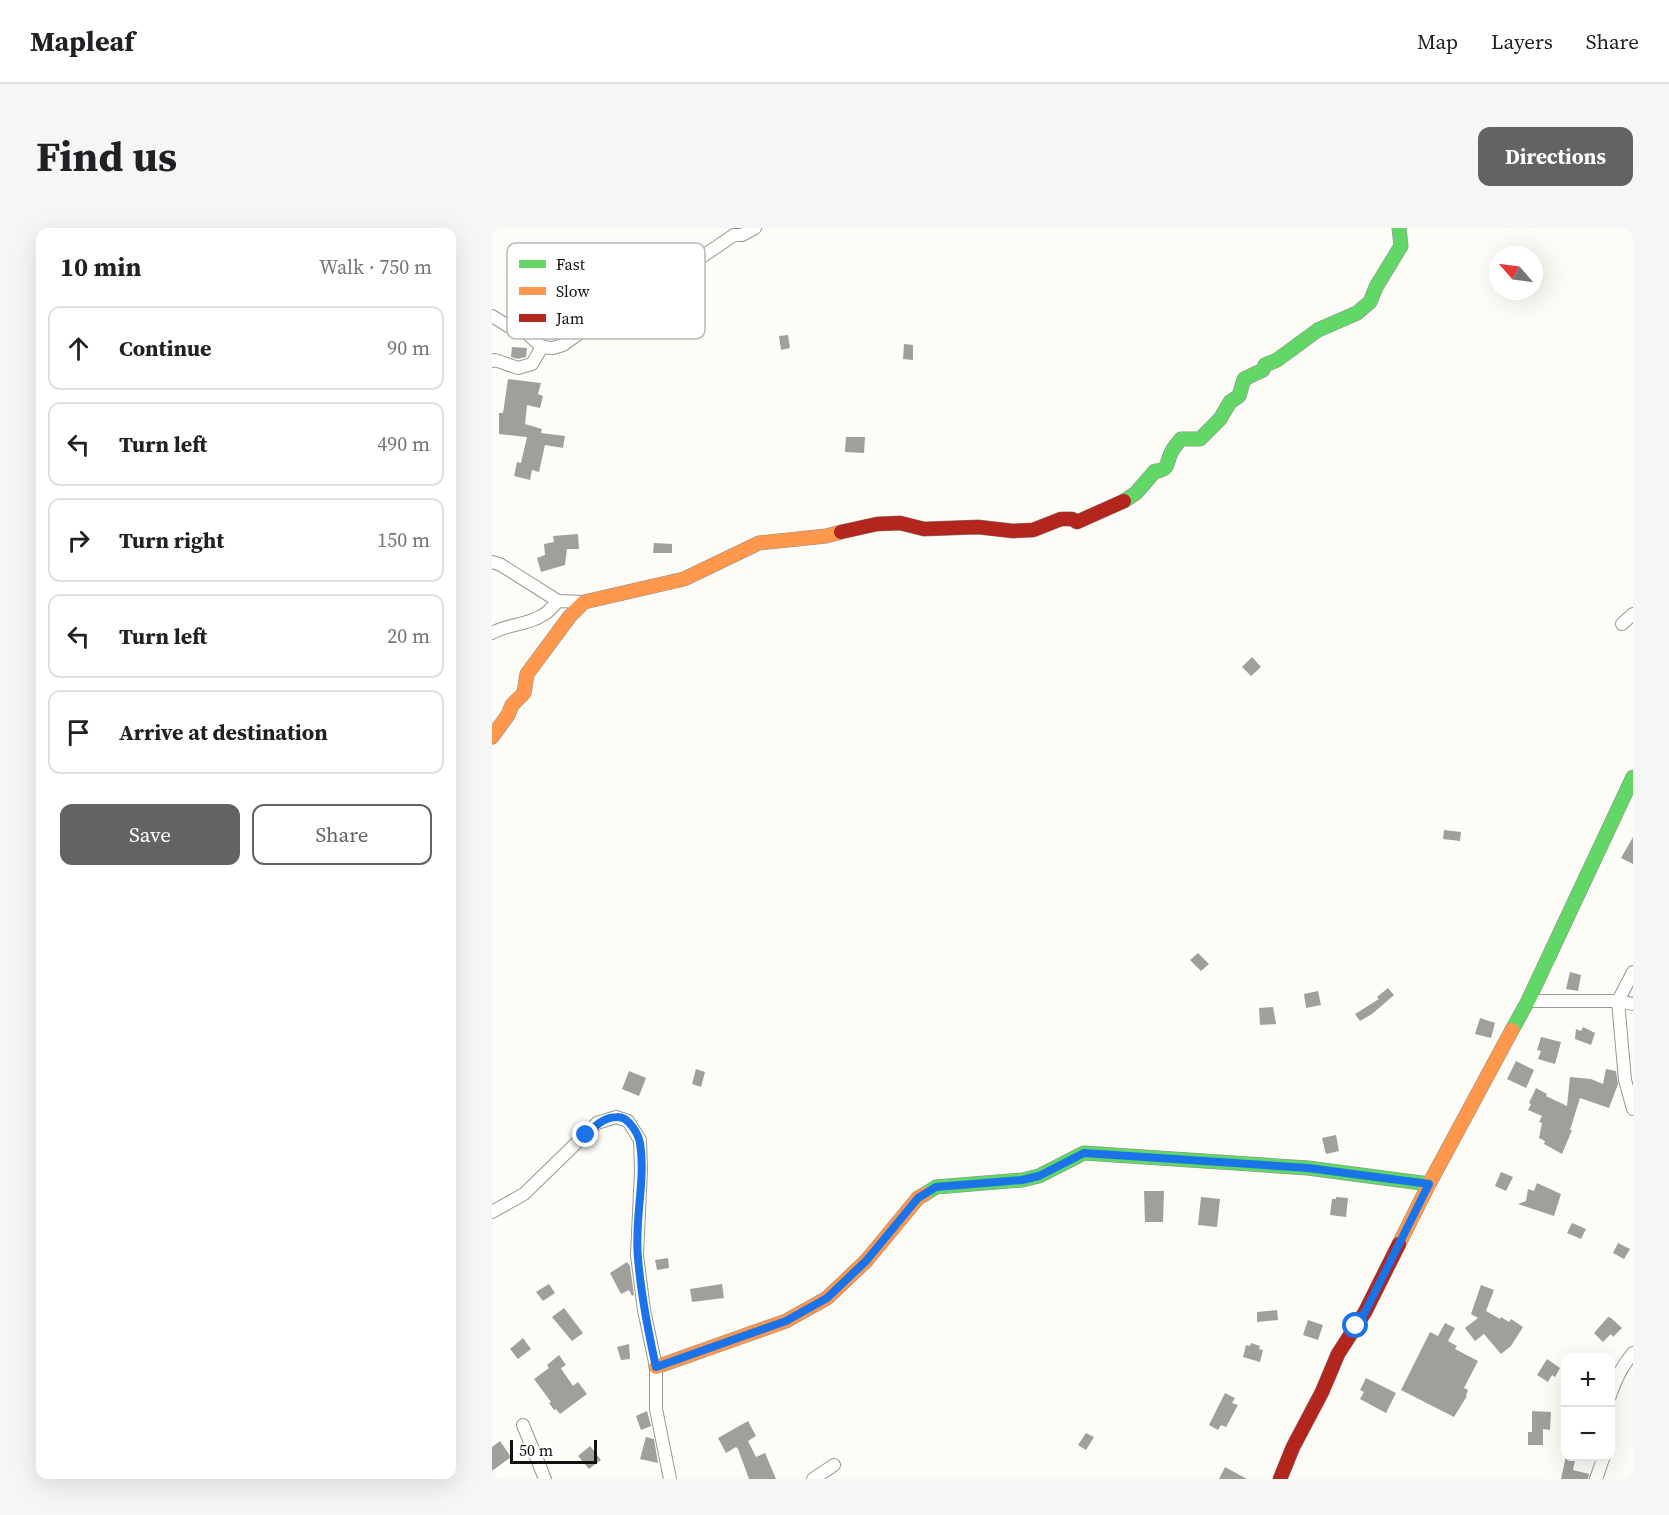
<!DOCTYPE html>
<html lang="en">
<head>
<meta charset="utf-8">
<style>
	:root { --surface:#fff; --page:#f6f6f6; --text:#202124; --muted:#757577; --line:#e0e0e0; --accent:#646362 }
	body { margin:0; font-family:"Source Serif 4",serif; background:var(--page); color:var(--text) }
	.controls { position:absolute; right:18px; bottom:18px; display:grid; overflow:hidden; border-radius:12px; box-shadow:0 6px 24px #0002 }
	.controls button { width:54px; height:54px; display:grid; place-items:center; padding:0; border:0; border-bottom:2px solid var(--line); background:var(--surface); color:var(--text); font:30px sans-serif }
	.compass { position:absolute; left:997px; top:18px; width:54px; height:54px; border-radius:50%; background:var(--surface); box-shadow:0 6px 24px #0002; rotate:298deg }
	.scale { position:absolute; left:18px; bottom:15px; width:87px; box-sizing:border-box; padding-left:6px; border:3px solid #111; border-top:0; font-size:16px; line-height:21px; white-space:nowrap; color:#111; -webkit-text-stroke:4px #fff; paint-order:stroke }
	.stop { position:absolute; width:18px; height:18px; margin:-14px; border:4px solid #1a73e8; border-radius:50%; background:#fff }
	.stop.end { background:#1a73e8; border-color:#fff; box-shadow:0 2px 6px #0008 }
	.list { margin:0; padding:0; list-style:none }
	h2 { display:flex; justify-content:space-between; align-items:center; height:78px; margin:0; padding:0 24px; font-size:26px }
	h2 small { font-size:20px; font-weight:400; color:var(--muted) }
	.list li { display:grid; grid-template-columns:39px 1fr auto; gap:18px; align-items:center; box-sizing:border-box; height:84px; margin:0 12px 12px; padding:0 12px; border:2px solid var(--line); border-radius:12px }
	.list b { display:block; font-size:22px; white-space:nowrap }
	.list em { font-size:20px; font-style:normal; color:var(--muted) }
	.actions { display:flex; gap:12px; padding:18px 24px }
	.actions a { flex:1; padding:14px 0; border:2px solid var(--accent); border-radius:12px; text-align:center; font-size:21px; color:var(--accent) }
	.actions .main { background:var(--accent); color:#fff }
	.icon { flex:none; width:33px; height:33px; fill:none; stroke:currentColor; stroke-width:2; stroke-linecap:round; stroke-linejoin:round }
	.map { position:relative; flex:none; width:1141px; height:1251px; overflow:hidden; border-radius:12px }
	header { display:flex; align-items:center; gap:36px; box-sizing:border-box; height:84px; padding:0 30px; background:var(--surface); border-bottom:2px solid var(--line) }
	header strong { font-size:28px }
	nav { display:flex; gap:33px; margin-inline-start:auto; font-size:21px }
	.intro { display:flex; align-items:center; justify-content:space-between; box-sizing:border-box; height:144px; padding:0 36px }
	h1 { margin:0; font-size:42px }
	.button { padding:15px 27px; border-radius:12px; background:var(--accent); color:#fff; font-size:21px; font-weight:700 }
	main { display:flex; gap:36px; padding:0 36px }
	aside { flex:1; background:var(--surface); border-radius:12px; box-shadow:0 6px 24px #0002 }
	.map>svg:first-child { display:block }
	.building { fill:#a19f9c }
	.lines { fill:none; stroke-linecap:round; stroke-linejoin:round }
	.street-casing { stroke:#979795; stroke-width:14 }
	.fast-casing { stroke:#8e8d8b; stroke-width:15 }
	.slow-casing { stroke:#8e8d8b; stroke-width:15 }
	.jam-casing { stroke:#8e8d8b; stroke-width:15 }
	.street { stroke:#fffffe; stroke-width:12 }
	.fast { stroke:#63d668; stroke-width:14 }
	.slow { stroke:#ff974d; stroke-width:14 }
	.jam { stroke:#b3261e; stroke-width:14 }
	.route { stroke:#1a73e8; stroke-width:8 }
	.key { fill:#fff; stroke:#b8b8b8; stroke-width:1.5 }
	.key-label { font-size:16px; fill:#111 }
</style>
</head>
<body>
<header>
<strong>Mapleaf</strong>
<nav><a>Map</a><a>Layers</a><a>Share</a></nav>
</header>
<div class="intro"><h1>Find us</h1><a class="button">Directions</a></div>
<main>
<aside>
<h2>10 min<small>Walk · 750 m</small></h2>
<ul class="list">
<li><svg class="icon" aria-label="ahead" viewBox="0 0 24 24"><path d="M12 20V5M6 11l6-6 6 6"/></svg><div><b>Continue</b></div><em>90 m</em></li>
<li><svg class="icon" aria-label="left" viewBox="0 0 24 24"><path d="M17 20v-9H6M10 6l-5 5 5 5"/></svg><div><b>Turn left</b></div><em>490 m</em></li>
<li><svg class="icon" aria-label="right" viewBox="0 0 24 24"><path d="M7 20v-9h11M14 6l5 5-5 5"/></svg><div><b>Turn right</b></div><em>150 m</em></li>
<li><svg class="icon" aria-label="left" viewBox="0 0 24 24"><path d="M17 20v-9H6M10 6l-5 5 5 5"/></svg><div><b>Turn left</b></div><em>20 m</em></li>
<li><svg class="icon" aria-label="arrive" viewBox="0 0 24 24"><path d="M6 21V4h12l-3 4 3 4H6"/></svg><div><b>Arrive at destination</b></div></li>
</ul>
<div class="actions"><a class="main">Save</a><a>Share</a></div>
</aside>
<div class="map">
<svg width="1141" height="1251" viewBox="0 0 1141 1251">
	<rect width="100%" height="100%" fill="#fdfcf7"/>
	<g class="building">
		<polygon points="296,107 298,120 289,122 287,108"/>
		<polygon points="412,116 421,117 421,132 411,131"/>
		<polygon points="20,119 35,120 34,129 26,131 19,129"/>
		<polygon points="16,151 49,155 46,166 51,168 48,180 35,177 33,196 50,201 49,205 73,208 71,220 53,217 47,244 40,242 38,252 22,248 25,234 29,235 35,209 7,206 7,185 11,185"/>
		<polygon points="354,209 373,209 372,225 353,224"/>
		<polygon points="86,306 87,321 75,321 73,337 49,344 45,330 53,327 52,316 62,314 61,308"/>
		<polygon points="162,315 180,316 180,325 161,325"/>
		<polygon points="760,429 769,439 759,448 750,439"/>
		<polygon points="952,602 969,604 968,613 951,611"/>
		<polygon points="1141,609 1141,636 1129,630"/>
		<polygon points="706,725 717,736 709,743 698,732"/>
		<polygon points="1078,744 1089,747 1086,763 1074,761"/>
		<polygon points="896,760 902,767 880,786 868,793 863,786 887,771 885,769"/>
		<polygon points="826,763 829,777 814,780 812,766"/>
		<polygon points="781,779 784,796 768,797 767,780"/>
		<polygon points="988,790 1003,795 999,810 983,806"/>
		<polygon points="1091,799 1103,805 1099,817 1083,811 1084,801 1089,803"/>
		<polygon points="1049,809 1069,814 1063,836 1046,831 1049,823 1045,822"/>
		<polygon points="1024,833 1042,842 1034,860 1015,851"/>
		<polygon points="204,841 213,844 209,859 200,856"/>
		<polygon points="1114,841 1124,843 1126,856 1117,880 1088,870 1078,902 1080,902 1070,926 1052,916 1053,913 1047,910 1050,895 1047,894 1050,888 1036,882 1039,876 1037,875 1044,860 1055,866 1054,868 1075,878 1078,849 1099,851 1111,856"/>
		<polygon points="137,843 154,850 147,868 130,861"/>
		<polygon points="844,907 847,923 834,926 830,910"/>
		<polygon points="1009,944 1021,949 1014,963 1003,958"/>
		<polygon points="1045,955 1069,966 1062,988 1026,976 1034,973 1036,961 1042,963"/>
		<polygon points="652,963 672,963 671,994 653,994"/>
		<polygon points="709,969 728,971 725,999 706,997"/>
		<polygon points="844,969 856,970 854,989 838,987 840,971 844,971"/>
		<polygon points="1080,995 1094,1001 1089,1011 1075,1005"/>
		<polygon points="1126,1015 1138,1021 1132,1031 1121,1025"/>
		<polygon points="176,1030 177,1040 165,1042 163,1032"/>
		<polygon points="135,1034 138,1038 142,1067 140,1068 137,1062 129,1066 118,1045"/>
		<polygon points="57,1056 63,1065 51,1073 44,1064"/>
		<polygon points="230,1056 232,1070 200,1074 198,1061"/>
		<polygon points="989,1057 1002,1062 994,1083 1008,1091 1009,1089 1017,1094 1019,1091 1031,1099 1019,1118 1009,1126 992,1106 983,1113 973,1100 986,1090 979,1086"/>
		<polygon points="72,1080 91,1105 80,1113 60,1089"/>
		<polygon points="785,1082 786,1092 765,1094 765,1084"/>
		<polygon points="1116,1089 1119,1090 1130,1100 1121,1109 1119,1106 1111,1114 1102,1105"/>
		<polygon points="816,1092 831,1097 826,1112 811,1107"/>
		<polygon points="953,1095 963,1100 956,1113 965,1118 963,1121 986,1133 972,1160 976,1162 974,1167 975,1168 962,1189 909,1162 938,1104 946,1108"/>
		<polygon points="31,1110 39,1121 26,1131 18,1121"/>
		<polygon points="759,1115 768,1118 767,1121 771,1122 768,1134 751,1129 754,1117 758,1118"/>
		<polygon points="137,1116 138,1131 129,1132 125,1119"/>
		<polygon points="67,1127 74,1137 69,1140 70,1142 81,1158 86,1154 95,1166 68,1186 64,1181 62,1182 57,1175 59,1174 42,1151 57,1140 55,1137"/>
		<polygon points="1055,1131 1068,1140 1063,1149 1060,1147 1056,1154 1045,1147"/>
		<polygon points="874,1150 904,1165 894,1185 868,1171 872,1164 868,1162"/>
		<polygon points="733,1165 743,1170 740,1175 746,1177 734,1199 729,1197 726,1202 717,1197"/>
		<polygon points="155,1183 159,1198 149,1202 144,1188"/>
		<polygon points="1040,1183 1059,1184 1058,1202 1051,1201 1051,1217 1036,1217 1036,1204 1040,1204"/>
		<polygon points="256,1193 264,1208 256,1213 264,1229 273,1225 284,1251 257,1251 246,1221 244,1219 234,1225 226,1210"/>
		<polygon points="594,1205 602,1209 594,1222 586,1217"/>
		<polygon points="154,1209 162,1211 166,1235 148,1231"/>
		<polygon points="8,1213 19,1229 0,1243 0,1219"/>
		<polygon points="98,1218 109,1232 97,1241 86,1228"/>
		<polygon points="1074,1228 1084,1228 1081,1242 1097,1246 1096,1251 1069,1251"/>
		<polygon points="733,1239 755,1251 727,1251"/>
	</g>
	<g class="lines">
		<defs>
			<g id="street">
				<polyline points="0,88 16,98 28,99 50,119"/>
				<polyline points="0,133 3,132 26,140 40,136 50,119 61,120 71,117 89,104 108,95 180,42 198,37 242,7 250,7 263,0"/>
				<polyline points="0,334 9,337 66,373"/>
				<polyline points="1130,396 1141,386"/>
				<path d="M0,405C16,396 36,397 51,387C57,384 61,378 66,373L92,374"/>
				<polyline points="1141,744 1126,773 1133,852 1141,881"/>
				<polyline points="1036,773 1126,773 1141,776"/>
				<polyline points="0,984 32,966 105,895 124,889 136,893 148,912 149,942 145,1027 152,1082 164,1139 164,1181 178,1251"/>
				<path d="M1118,1168C1123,1152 1130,1138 1141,1125"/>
				<polyline points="31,1197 53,1251"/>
				<polyline points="321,1251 342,1237"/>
				<polyline points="1104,1251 1112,1228"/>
			</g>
			<g id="fast">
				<path d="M632,273L644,265L663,243C678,243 674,233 680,223C682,219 686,215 689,211H708L728,191L738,174L747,168L752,151L771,142L773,137L785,132L826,102L865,85L878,74L884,59L909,18L907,0"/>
				<polyline points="1020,802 1036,773 1141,549"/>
				<polyline points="433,966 444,959 530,952 547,948 592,925 816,940 937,956"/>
			</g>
			<g id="slow">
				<polyline points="0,509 16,487 20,477 32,465 35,446 78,388 92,374 192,351 267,315 334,308 349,304"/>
				<polyline points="907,1016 937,956 1020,802"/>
				<polyline points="164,1139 294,1093 335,1070 374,1033 426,970 433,966"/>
			</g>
			<g id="jam">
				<polyline points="349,304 385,296 408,295 432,301 486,299 521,303 541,302 569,291 580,291 585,294 632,273"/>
				<polyline points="788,1251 801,1219 830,1164 846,1126 873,1084 907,1016"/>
			</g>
		</defs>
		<use href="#street" class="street-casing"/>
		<use href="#fast" class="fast-casing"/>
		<use href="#slow" class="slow-casing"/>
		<use href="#jam" class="jam-casing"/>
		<use href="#street" class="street"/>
		<use href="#fast" class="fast"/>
		<use href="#slow" class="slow"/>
		<use href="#jam" class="jam"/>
	</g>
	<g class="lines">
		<path class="route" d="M94,907C103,898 112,889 125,889C136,888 146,905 148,915C154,952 142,992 146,1030C149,1067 156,1103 164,1139L294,1093L335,1070L374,1033L426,970L444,959L530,952L547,948L592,925L816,940L937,956L873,1084L864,1098"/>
	</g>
	<rect x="15" y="15" width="198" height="96" rx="9" class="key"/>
	<rect x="27" y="32" width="27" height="8" fill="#63d668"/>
	<rect x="27" y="59" width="27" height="8" fill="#ff974d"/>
	<rect x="27" y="86" width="27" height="8" fill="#b3261e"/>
	<g class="key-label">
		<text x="64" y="42">Fast</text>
		<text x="64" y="69">Slow</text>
		<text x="64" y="96">Jam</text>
	</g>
</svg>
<div class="controls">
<button>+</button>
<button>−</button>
</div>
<svg class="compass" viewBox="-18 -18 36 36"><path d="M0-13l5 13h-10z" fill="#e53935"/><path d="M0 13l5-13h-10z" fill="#757577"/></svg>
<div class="scale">50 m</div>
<div class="stop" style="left:864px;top:1098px"></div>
<div class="stop end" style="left:94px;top:907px"></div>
</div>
</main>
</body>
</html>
